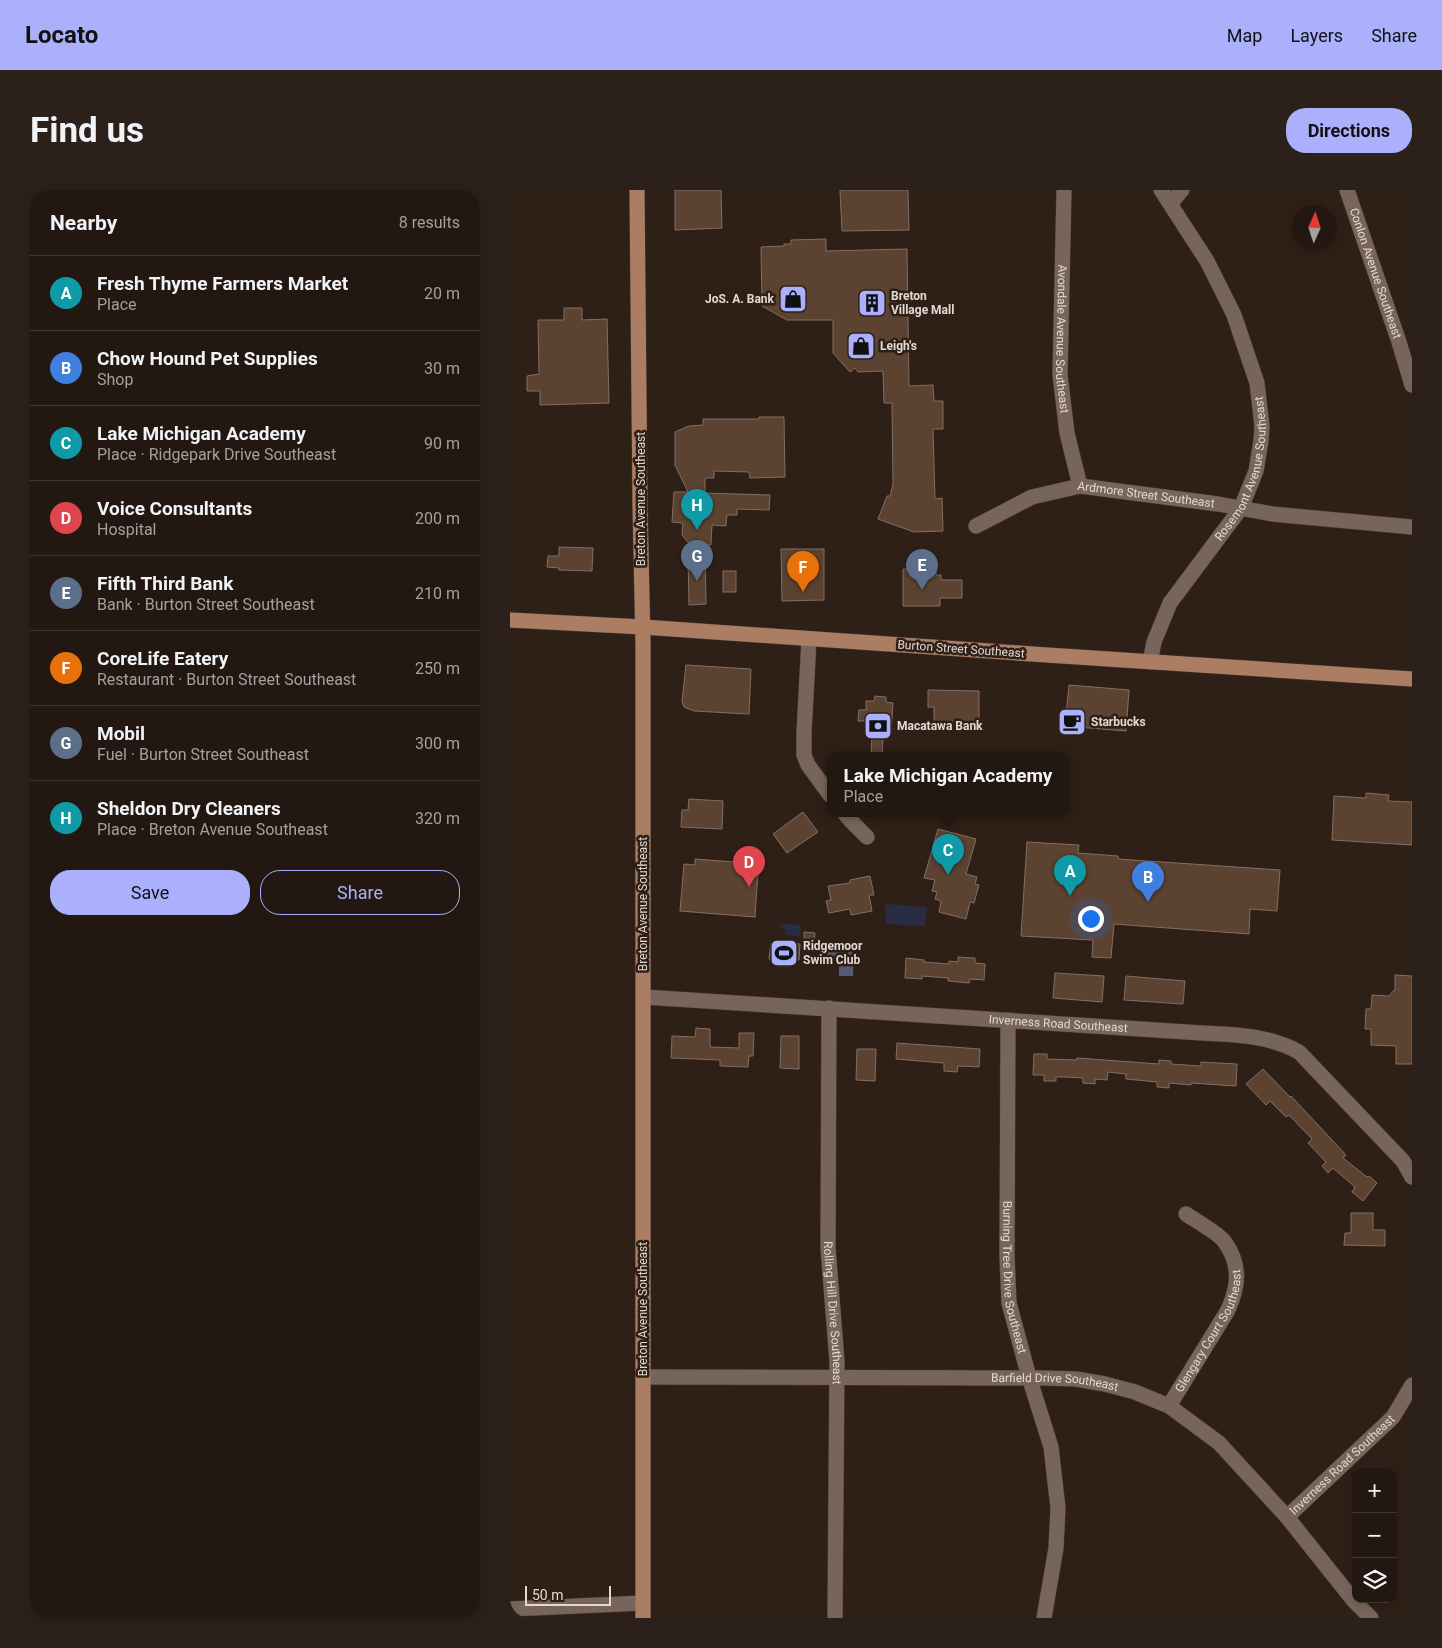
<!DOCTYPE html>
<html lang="en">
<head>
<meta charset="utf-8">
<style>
	:root { --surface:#231811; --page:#2b211a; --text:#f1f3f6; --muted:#a3a09f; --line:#403731; --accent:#aab0fb }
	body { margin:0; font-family:Roboto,sans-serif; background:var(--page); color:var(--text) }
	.controls { position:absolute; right:15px; bottom:15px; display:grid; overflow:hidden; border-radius:10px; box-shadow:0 2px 8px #0003 }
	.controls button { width:45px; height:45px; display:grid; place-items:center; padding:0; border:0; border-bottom:1px solid var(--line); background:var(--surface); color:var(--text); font:25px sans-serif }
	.compass { position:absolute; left:782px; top:15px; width:45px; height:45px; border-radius:50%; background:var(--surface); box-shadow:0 2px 8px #0003; rotate:3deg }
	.scale { position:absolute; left:15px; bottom:12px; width:86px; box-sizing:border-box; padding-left:5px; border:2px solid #e3d8d2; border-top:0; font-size:14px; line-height:18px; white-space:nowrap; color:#e3d8d2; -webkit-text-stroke:4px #2f2017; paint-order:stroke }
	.you { position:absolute; left:580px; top:728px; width:18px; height:18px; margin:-12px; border:4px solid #fff; border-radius:50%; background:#1a73e8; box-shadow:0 0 0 8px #1a73e833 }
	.badge { display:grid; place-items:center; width:32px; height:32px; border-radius:50%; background:var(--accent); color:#fff; font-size:16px; font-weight:700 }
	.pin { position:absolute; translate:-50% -41px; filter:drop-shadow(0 1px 2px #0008) }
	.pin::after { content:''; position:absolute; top:26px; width:18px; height:15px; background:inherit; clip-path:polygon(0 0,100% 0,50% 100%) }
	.popup { position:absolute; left:317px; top:562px; width:242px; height:65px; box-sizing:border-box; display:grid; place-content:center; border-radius:10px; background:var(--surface); filter:drop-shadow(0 1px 4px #0005); font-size:16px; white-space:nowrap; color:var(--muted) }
	.popup b { font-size:19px; color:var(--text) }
	.popup::after { content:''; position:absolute; left:50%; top:100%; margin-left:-10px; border:10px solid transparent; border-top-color:var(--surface) }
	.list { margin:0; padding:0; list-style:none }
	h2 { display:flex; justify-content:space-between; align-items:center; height:65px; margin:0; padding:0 20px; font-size:21px }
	h2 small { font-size:16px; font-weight:400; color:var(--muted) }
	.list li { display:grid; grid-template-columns:32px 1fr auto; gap:15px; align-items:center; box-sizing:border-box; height:75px; padding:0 20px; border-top:1px solid var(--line) }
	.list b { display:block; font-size:19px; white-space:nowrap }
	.list p { margin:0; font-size:16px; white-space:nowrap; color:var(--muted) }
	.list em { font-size:16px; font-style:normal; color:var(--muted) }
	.actions { display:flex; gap:10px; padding:15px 20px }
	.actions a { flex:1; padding:11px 0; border:1px solid var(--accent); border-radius:20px; text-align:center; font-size:18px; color:var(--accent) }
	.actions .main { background:var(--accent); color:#111 }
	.icon { flex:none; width:28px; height:28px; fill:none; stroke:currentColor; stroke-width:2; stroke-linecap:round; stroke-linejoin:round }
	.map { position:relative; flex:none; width:902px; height:1428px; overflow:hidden; border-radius:20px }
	header { display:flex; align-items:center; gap:30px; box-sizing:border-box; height:70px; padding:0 25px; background:var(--accent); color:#111 }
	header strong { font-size:24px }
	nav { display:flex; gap:28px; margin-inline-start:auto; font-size:18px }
	.intro { display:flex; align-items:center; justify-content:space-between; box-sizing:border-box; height:120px; padding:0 30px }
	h1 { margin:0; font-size:35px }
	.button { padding:12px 22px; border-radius:20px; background:var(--accent); color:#111; font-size:18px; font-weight:700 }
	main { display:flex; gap:30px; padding:0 30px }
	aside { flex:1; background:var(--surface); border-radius:20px; box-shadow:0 2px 8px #0003 }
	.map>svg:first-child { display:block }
	.green { fill:#2a2c43 }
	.water { fill:#575a76 }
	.building { fill:#5c4231; stroke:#826f64 }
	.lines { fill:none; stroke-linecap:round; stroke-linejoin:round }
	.minor-casing { stroke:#483b35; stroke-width:16 }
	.major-casing { stroke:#483b35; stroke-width:16 }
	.minor { stroke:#77655b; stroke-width:15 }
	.major { stroke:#ab7e63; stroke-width:15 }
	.labels { text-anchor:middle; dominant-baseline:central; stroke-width:5; stroke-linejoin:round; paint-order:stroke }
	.street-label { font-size:12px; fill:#e3d8d2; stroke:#2f2017 }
	.poi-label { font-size:12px; font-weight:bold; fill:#e3d8d2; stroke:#2f2017; text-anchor:start }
</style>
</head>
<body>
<header>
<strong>Locato</strong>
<nav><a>Map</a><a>Layers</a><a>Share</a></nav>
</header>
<div class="intro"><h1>Find us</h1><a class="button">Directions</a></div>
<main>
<aside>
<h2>Nearby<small>8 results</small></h2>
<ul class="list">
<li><span class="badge" style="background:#0f9aa8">A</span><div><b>Fresh Thyme Farmers Market</b><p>Place</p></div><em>20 m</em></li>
<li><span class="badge" style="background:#3f7fe0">B</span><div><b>Chow Hound Pet Supplies</b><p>Shop</p></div><em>30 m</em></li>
<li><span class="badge" style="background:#0f9aa8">C</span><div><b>Lake Michigan Academy</b><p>Place · Ridgepark Drive Southeast</p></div><em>90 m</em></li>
<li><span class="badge" style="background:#e0444e">D</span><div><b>Voice Consultants</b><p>Hospital</p></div><em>200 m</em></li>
<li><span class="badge" style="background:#5c6f8a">E</span><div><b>Fifth Third Bank</b><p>Bank · Burton Street Southeast</p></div><em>210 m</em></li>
<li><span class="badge" style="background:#e8710a">F</span><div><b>CoreLife Eatery</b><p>Restaurant · Burton Street Southeast</p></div><em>250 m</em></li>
<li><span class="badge" style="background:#5c6f8a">G</span><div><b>Mobil</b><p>Fuel · Burton Street Southeast</p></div><em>300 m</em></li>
<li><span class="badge" style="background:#0f9aa8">H</span><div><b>Sheldon Dry Cleaners</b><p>Place · Breton Avenue Southeast</p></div><em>320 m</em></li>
</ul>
<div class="actions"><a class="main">Save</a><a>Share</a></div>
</aside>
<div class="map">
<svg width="902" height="1428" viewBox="0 0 902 1428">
	<rect width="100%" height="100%" fill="#2f2017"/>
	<g class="green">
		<polygon points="375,714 417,717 415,736 376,734"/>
		<polygon points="271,734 291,735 290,746 276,745 275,739 270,738"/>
	</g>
	<polygon class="water" points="314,758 344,759 343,786 329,786 329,772 313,774"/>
	<g class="building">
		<polygon points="165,0 211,0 212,38 165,40"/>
		<polygon points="330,0 398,0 399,40 332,41"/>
		<polygon points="316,49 316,61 397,59 399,196 423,195 424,211 433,211 433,239 423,239 425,309 432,308 433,341 404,342 368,329 377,306 380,306 383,294 382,213 374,213 373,181 348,182 345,178 340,182 323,163 323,130 277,130 252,116 251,57 274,56 274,54 281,54 281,50"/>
		<polygon points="54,118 72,118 72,130 97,129 99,213 30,215 30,201 17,201 17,186 29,184 28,130 54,130"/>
		<polygon points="249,227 274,227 275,287 240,288 239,282 204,281 204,288 195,288 195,303 260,305 259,320 227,319 227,325 217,325 216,336 202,335 201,355 195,354 196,414 179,415 178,368 191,368 172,345 173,333 162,332 164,302 178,302 165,275 165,242 179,236 193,235 193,229 249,229"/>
		<polygon points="49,357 83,358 82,381 49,380 49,378 37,377 38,366 49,366"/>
		<polygon points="271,359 314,359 314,410 272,411"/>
		<polygon points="393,379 426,379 426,385 431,385 431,390 452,390 452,408 430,408 430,416 393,416"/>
		<rect x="213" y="381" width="13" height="21"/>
		<polygon points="176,475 241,479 239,524 184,521 174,517 172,511"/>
		<polygon points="559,495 619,500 616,541 555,536"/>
		<polygon points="418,500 469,501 469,533 461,533 461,539 424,538 424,517 418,517"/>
		<polygon points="365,506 376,507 376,512 383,513 381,542 379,542 379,547 373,547 372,566 361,566 362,545 356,544 355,531 348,531 349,520 356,520 356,511 364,511"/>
		<polygon points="856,603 879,605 878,611 902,612 902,655 822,650 824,606 856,608"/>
		<polygon points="179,609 213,611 212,639 171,637 172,620 178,620"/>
		<polygon points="293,622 308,642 277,663 263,644"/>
		<polygon points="428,639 466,649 456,684 467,687 465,694 469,695 464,713 460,712 456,729 429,722 431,711 425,709 427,702 422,701 425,690 414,688"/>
		<polygon points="517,652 569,655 568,663 608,666 608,669 770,680 767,721 740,719 739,744 604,734 601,768 582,767 583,750 511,746"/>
		<polygon points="185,669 238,673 237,680 248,681 245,727 170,721 174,674 185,675"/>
		<polygon points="360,686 364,705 359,705 362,721 341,725 340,719 319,723 316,711 321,710 318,696 340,693 340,690"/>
		<polygon points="294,742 305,743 304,754 294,754"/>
		<polygon points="261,753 290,754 289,770 279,770 279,776 268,776 268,770 259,769"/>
		<polygon points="448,767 465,768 465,773 475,774 474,790 460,789 459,793 438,791 438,788 412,786 412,789 395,788 396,768 414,770 414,772 439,774 439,771 448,772"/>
		<polygon points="545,783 594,786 592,812 543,808"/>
		<polygon points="885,785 902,786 902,874 886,874 886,856 861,855 861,839 855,839 856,819 861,819 862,805 879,806 885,799"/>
		<polygon points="616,786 675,791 673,814 614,810"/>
		<polygon points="186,838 200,839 200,857 229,858 229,843 244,843 243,866 239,866 238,877 210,876 210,870 161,868 162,846 185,847"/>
		<polygon points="271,846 289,846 289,879 270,878"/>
		<polygon points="387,853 470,859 469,877 448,876 447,882 434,881 434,873 386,869"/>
		<polygon points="347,859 366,859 365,891 346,890"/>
		<polygon points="524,864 537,864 537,869 567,870 567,868 649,874 649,870 661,871 661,874 691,876 691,872 727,874 726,896 681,893 681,895 659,893 659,898 647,897 647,892 616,889 616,884 598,882 597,890 585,889 585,894 573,893 573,888 554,887 546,887 546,891 534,891 534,885 523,885"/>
		<polygon points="753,879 780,907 781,906 836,965 833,968 857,987 859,986 867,993 853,1011 842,1002 845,997 823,978 818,983 812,976 816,972 798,953 802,949 779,925 776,927 760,911 756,915 736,894"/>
		<polygon points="841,1023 863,1023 863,1040 875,1040 875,1056 834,1055 835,1043 841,1043"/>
	</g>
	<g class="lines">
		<defs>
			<g id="minor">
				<path id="s1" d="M554,0L550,185L557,243L570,296"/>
				<path id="s2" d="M837,0L888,149L902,195"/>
				<polyline points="661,13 672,0"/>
				<path id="s3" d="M466,336L522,307L570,296L708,314L762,324L902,337"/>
				<polyline points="299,449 294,543 294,565 298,575 320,605"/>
				<path id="s4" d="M640,472L644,452L660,413L731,318L746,281L751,251L752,236L747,193L724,125L697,71L651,0"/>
				<polyline points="335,624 342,632 357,647"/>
				<path id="s5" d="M134,807L692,843C726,845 758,845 789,862L893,971L902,987"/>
				<path id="s6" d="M319,818L318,1058L327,1171L325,1428"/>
				<path id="s7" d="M498,830L497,1066L499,1113L519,1187L541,1257L548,1318L546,1358L534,1428"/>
				<path id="s8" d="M133,1187L535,1188L566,1189L595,1194L625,1202L659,1216L709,1253L777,1327L844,1411L861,1428"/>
				<path id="s9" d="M659,1216L718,1120C729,1096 731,1074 714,1051C708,1043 686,1031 676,1024"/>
				<path id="s10" d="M777,1327L883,1227L902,1195"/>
				<polyline points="0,1419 133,1413"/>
			</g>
			<g id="major">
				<polyline points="127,0 130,314 133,455 133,1428"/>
				<polyline points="0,430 133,437 522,464 902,489"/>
			</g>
		</defs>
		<use href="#minor" class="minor-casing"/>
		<use href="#major" class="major-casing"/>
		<use href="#minor" class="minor"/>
		<use href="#major" class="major"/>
	</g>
	<defs>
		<symbol id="shop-square" viewBox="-11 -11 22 22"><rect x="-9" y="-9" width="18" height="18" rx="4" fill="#aab0fb" stroke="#2f2017"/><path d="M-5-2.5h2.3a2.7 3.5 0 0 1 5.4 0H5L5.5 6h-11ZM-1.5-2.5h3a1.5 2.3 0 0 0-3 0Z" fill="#111"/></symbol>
		<symbol id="building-square" viewBox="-11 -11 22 22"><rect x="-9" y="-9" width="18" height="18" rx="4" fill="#aab0fb" stroke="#2f2017"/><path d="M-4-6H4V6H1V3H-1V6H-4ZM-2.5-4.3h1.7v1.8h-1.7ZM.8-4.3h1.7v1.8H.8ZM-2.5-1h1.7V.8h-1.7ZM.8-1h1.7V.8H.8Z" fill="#111"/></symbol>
		<symbol id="cafe-square" viewBox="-11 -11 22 22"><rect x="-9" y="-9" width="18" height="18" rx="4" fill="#aab0fb" stroke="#2f2017"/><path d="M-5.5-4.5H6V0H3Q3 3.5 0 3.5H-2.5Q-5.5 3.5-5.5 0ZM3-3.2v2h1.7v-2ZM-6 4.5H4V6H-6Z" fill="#111"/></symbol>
		<symbol id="bank-square" viewBox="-11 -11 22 22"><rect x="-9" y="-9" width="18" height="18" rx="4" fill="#aab0fb" stroke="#2f2017"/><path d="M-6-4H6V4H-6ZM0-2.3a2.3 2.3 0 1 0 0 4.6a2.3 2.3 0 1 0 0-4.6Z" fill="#111"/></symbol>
		<symbol id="stadium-square" viewBox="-11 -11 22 22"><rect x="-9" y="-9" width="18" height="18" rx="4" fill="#aab0fb" stroke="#2f2017"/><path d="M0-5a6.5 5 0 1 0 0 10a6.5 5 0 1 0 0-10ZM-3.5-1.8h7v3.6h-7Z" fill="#111"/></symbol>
	</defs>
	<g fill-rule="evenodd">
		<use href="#shop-square" x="267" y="93" width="32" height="32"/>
		<use href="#building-square" x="346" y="97" width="32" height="32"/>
		<use href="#shop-square" x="335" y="140" width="32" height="32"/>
		<use href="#cafe-square" x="546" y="516" width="32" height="32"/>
		<use href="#bank-square" x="352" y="520" width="32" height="32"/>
		<use href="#stadium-square" x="258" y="747" width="32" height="32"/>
	</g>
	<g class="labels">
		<g class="street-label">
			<text stroke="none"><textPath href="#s2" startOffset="88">Conlon Avenue Southeast</textPath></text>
			<text stroke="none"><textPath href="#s1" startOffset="149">Avondale Avenue Southeast</textPath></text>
			<text stroke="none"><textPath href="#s4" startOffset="219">Rosemont Avenue Southeast</textPath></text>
			<text stroke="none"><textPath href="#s3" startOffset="179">Ardmore Street Southeast</textPath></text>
			<text transform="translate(131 309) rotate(-90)">Breton Avenue Southeast</text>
			<text transform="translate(451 459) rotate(4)">Burton Street Southeast</text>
			<text transform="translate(133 714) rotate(-90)">Breton Avenue Southeast</text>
			<text stroke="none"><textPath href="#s5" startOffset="415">Inverness Road Southeast</textPath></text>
			<text stroke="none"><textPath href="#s7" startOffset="258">Burning Tree Drive Southeast</textPath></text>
			<text transform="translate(133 1119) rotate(-90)">Breton Avenue Southeast</text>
			<text stroke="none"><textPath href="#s6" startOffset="305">Rolling Hill Drive Southeast</textPath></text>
			<text stroke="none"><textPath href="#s9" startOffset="86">Glengary Court Southeast</textPath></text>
			<text stroke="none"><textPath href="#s8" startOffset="412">Barfield Drive Southeast</textPath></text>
			<text stroke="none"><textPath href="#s10" startOffset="76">Inverness Road Southeast</textPath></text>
		</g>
		<g class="poi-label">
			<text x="381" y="106">Breton<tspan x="381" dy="14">Village Mall</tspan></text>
			<text x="264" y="109" text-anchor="end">JoS. A. Bank</text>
			<text x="370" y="156">Leigh's</text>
			<text x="581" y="532">Starbucks</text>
			<text x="387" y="536">Macatawa Bank</text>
			<text x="293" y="756">Ridgemoor<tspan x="293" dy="14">Swim Club</tspan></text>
		</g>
	</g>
</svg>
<div class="controls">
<button>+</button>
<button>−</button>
<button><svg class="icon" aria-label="layers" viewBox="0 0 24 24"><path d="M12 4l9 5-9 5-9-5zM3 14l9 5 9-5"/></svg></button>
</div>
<svg class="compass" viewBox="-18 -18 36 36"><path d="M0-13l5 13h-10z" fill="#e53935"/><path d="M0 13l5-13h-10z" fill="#a3a09f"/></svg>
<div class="scale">50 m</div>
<div class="you"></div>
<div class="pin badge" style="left:560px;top:706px;background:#0f9aa8">A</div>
<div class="pin badge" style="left:638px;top:712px;background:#3f7fe0">B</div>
<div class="pin badge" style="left:438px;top:685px;background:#0f9aa8">C</div>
<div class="popup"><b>Lake Michigan Academy</b>Place</div>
<div class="pin badge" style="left:239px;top:697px;background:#e0444e">D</div>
<div class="pin badge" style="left:412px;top:400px;background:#5c6f8a">E</div>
<div class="pin badge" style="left:293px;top:402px;background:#e8710a">F</div>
<div class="pin badge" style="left:187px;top:391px;background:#5c6f8a">G</div>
<div class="pin badge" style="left:187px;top:340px;background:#0f9aa8">H</div>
</div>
</main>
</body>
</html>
